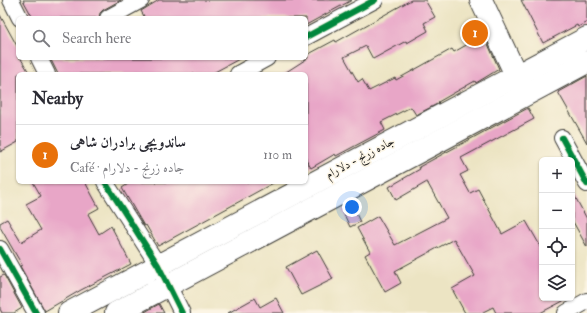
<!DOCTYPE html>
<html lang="en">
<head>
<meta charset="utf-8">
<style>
	:root { --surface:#fff; --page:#f2f2f3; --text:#2b2b33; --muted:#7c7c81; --line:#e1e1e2; --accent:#7c3aed }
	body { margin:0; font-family:"IM FELL Double Pica",Amiri,serif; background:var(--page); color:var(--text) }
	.controls { position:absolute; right:12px; bottom:12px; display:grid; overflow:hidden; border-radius:6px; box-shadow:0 1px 3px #0004 }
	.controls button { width:36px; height:36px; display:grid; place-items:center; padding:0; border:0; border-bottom:1px solid var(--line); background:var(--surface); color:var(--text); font:20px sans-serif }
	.you { position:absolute; left:352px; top:207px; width:14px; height:14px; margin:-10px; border:3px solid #fff; border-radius:50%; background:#1a73e8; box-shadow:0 0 0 6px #1a73e833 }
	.badge { display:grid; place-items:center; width:26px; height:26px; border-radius:50%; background:var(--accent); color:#fff; font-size:13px; font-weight:700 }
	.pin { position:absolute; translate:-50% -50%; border:2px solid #fff; box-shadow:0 1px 4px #0006 }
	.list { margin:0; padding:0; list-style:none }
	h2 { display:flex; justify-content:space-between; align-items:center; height:52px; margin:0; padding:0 16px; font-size:17px }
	h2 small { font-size:13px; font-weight:400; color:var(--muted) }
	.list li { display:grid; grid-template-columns:26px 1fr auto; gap:12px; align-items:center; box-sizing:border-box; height:60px; padding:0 16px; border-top:1px solid var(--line) }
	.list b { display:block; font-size:15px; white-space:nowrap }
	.list p { margin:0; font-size:13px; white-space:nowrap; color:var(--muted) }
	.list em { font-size:13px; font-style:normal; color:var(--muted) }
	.icon { flex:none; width:22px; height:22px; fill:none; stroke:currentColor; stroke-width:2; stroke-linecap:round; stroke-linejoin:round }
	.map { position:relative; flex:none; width:587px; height:313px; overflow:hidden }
	.search { position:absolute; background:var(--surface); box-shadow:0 1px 3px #0004; left:16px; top:16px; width:292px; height:44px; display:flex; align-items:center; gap:10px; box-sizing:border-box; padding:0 14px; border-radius:6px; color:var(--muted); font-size:15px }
	.panel { position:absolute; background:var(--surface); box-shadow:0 1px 3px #0004; left:16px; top:72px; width:292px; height:112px; border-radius:6px }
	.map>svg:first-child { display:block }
	.building { fill:#e8a6c7 }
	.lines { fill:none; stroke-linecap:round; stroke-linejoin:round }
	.street-casing { stroke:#3b3a35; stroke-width:18 }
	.secondary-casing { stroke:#3b3a35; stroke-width:24 }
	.highway-casing { stroke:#3b3a35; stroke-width:24 }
	.street { stroke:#fff; stroke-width:16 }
	.secondary { stroke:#fff; stroke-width:22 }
	.highway { stroke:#fff; stroke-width:22 }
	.cycleway-casing { stroke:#fcf5e5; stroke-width:8 }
	.cycleway { stroke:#00873e; stroke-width:6 }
	.labels { text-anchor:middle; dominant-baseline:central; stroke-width:3; stroke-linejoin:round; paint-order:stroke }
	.street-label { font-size:12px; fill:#1c1c1c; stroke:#fcf5e5 }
</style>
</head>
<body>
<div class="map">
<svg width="587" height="313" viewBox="0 0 587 313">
	<rect width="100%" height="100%" fill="#fcf5e5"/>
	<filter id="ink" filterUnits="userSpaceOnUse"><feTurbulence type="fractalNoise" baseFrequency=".025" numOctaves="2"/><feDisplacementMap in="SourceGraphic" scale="8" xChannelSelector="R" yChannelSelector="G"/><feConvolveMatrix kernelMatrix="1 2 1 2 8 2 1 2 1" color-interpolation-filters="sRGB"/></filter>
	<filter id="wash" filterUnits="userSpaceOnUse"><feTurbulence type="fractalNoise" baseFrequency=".012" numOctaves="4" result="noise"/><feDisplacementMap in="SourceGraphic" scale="16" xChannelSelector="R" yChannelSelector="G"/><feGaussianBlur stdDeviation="0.9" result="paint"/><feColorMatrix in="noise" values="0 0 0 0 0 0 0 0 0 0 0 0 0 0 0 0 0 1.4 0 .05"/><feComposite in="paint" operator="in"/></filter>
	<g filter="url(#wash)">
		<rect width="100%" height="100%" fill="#ece4c3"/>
		<g id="blocks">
			<g class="building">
				<polygon points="23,0 121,0 103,10 100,13 99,18 33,18"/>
				<polygon points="159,0 352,0 306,25 306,18 145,18 141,11"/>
				<polygon points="411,0 425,0 435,17 424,23 428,31 407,43 406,41 373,59 366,46 344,57 358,82 362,79 369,91 395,78 396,80 452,49 454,52 484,35 499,69 476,83 475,81 438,102 439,103 416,115 411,107 381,122 385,130 336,156 335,154 311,168 306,160 306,74 283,74 308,58 307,55 335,40 336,42"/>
				<polygon points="521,0 587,0 587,22 578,27 577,25 543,43"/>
				<polygon points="0,15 17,46 18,50 18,58 23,58 21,59 30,74 18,74 18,142 0,152"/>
				<polygon points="50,58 241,58 211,74 58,74"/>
				<polygon points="587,76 587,143 558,92"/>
				<polygon points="528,108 534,119 461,158 468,171 460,175 470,193 478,189 502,234 526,221 542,249 542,298 569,298 540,313 496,313 493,307 481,313 465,313 452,289 475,276 454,239 395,271 401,283 385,292 365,255 370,252 357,228 378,216 395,245 447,218 427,182 396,200 389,187 420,169 419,167"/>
				<polygon points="33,182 85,182 99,208 88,214 99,234 111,226 131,264 81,290 45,311 20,266 22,265 0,227 0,223 7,219 21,242 41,230 26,204 41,196"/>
				<polygon points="131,182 275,182 158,246 146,225 144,226 122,188"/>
				<polygon points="572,191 587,219 587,247 572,220"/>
				<polygon points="352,205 360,222 350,227 342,210"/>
				<polygon points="317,250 333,279 301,295 286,267"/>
				<polygon points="4,275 22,308 14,313 2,313 0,309 0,277"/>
				<polygon points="255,298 260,307 276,298 284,313 228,313"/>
				<polygon points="159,304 164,313 143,313"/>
			</g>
		</g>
	</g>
	<g filter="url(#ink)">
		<use href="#blocks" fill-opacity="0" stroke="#3b3a35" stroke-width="1"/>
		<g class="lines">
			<defs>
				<g id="street">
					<polyline points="11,0 20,18"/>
					<polyline points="108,18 141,0"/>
					<polyline points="306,37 375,0"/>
					<polyline points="39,58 47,74"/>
					<polyline points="238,74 267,58"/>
					<polyline points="562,138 587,184"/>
					<polyline points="105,182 158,265 182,313"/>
					<polyline points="0,249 36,313"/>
					<polyline points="566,313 587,301"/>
				</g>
				<polyline id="secondary" points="481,0 516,75 526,92"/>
				<g id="highway">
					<polyline points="69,313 587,38"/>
					<polyline points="116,313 587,62"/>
				</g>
			</defs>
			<use href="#street" class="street-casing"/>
			<use href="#secondary" class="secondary-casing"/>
			<use href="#highway" class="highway-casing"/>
			<use href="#street" class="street"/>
			<use href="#secondary" class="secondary"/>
			<use href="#highway" class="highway"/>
			<defs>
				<g id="cycleway">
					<polyline points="306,37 375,0"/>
					<polyline points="562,138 587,184"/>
					<polyline points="105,182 158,265 182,313"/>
					<polyline points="0,249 36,313"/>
				</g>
			</defs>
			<use href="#cycleway" class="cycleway-casing"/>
			<use href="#cycleway" class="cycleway"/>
		</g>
	</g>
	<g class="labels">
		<g class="street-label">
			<text transform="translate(360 158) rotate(-28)">جاده زرنج - دلارام</text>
		</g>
	</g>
</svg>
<div class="controls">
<button>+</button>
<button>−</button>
<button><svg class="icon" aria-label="locate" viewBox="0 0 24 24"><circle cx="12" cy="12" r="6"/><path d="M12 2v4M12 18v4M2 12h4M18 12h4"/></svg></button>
<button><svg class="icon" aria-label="layers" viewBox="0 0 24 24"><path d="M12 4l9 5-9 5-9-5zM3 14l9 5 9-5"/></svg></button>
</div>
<div class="you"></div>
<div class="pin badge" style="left:475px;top:33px;background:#e8710a">1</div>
<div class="search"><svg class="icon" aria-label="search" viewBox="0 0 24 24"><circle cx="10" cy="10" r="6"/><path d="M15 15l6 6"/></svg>Search here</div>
<section class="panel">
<h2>Nearby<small></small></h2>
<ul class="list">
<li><span class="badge" style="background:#e8710a">1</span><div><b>ساندویچی برادران شاهی</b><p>Café · جاده زرنج - دلارام</p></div><em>110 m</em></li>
</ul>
</section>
</div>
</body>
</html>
